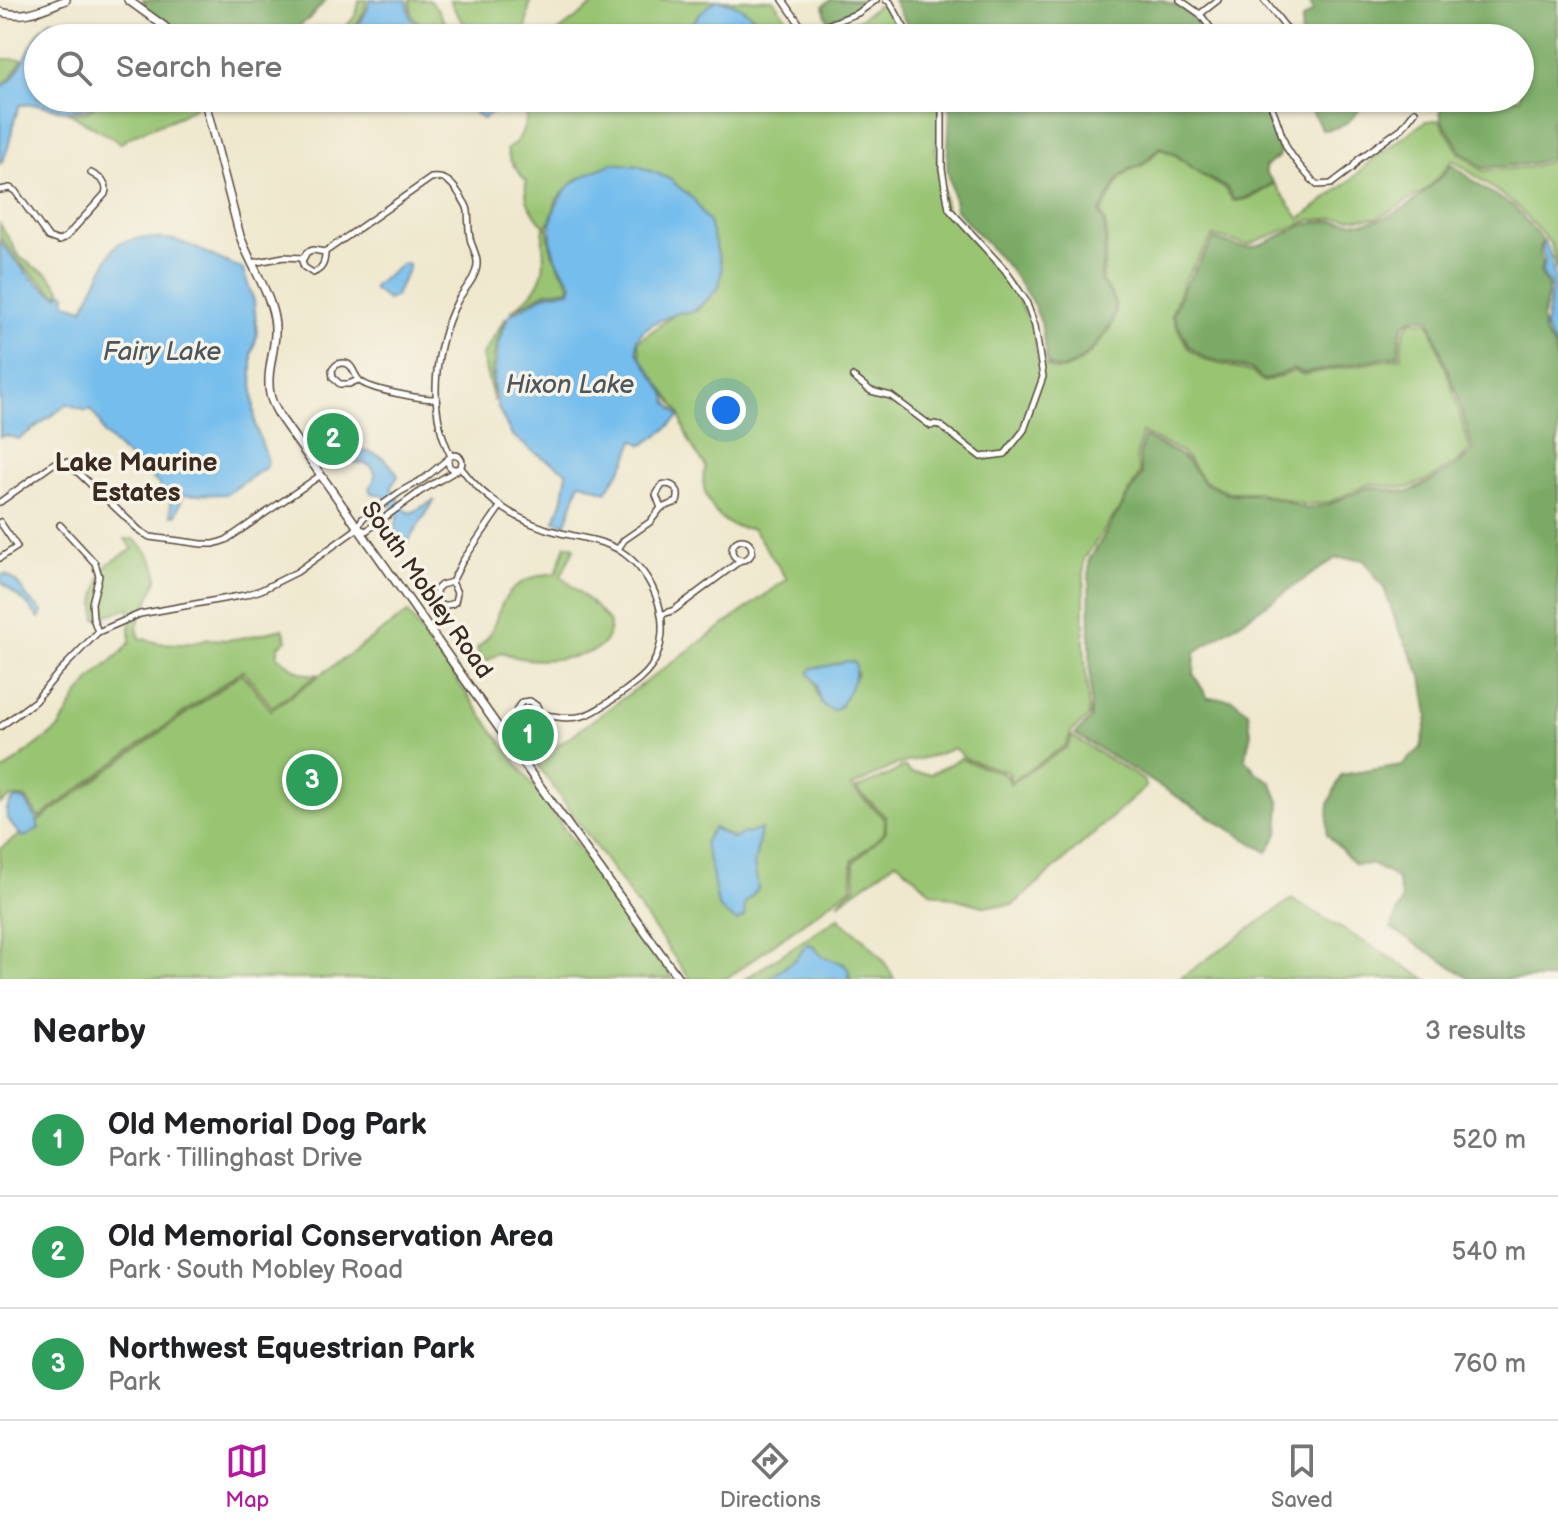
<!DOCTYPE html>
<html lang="en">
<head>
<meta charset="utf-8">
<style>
	:root { --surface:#fff; --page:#f6f6f6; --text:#202124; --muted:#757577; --line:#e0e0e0; --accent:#b5179e }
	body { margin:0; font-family:"Balsamiq Sans",sans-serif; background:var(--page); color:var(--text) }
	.you { position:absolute; left:726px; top:410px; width:28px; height:28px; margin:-20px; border:6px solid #fff; border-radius:50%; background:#1a73e8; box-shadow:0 0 0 12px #1a73e833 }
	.badge { display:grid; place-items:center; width:52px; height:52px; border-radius:50%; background:var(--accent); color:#fff; font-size:26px; font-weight:700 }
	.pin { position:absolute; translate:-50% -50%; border:4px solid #fff; box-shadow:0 2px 8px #0006 }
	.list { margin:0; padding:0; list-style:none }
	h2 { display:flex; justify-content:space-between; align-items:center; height:104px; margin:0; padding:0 32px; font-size:34px }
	h2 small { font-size:26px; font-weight:400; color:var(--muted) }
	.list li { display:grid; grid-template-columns:52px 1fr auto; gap:24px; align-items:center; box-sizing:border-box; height:112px; padding:0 32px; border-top:2px solid var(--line) }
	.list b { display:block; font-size:30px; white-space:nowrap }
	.list p { margin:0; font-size:26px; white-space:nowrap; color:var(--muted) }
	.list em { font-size:26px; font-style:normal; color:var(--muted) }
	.icon { flex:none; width:44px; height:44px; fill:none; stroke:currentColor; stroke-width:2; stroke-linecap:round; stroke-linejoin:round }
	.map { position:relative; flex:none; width:1558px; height:979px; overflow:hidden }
	.search { position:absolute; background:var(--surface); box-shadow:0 2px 6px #0004; left:24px; right:24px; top:24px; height:88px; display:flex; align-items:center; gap:20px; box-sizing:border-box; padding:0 28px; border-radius:44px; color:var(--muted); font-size:30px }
	.sheet { height:440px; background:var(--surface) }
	nav { display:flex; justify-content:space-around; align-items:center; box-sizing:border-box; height:112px; border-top:2px solid var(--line); background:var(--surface); font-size:22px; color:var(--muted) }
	nav a { display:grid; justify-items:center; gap:4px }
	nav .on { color:var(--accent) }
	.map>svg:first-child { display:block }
	.green { fill:#99c573; stroke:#6a7848; stroke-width:2; fill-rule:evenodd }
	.forest { fill:#7aaa65; stroke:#5a6a42; stroke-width:2 }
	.water { fill:#75bded; stroke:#587486; stroke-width:2 }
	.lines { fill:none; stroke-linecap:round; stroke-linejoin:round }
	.minor-casing { stroke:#564638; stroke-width:8 }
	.tertiary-casing { stroke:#564638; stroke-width:10 }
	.minor { stroke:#fff; stroke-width:5 }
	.tertiary { stroke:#fff; stroke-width:7 }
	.labels { text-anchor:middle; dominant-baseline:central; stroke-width:7; stroke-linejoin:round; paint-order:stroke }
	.street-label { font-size:24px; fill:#3b2a1e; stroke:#f7f3e8 }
	.water-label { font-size:26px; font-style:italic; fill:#4c565c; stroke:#f7f3e8 }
	.neighbourhood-label { font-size:26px; font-weight:bold; fill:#3b2a1e; stroke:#f7f3e8 }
</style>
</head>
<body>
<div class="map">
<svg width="1558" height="979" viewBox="0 0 1558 979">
	<rect width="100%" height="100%" fill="#f7f3e8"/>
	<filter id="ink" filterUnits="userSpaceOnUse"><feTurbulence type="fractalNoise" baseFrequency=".0125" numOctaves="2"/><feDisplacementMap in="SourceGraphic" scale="16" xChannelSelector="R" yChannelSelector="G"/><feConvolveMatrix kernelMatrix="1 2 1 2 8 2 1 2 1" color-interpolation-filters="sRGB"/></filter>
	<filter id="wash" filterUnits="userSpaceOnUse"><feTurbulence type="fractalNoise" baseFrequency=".006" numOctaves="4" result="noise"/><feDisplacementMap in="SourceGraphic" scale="32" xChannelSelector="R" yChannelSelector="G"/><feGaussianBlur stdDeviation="1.8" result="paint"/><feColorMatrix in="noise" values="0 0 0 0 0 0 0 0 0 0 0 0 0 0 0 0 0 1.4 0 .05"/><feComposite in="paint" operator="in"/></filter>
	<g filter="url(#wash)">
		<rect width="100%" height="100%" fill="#efe8ce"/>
		<g class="green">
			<path d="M359,0H367C364,19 349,38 330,38C345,25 357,23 359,0Z"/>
			<polygon points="410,0 429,0 437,8 454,38 436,38 430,28 425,24 420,24 412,16"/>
			<path d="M450,0H530L525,38C487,38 467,39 450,0Z"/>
			<path d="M600,0H717C701,10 692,20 687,38H550Z"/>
			<path d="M720,0H773L801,38H771C759,19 742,5 720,0Z"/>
			<polygon points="877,6 885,6 905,38 804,38 860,19"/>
			<polygon points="0,59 23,59 10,79 0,86"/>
			<path d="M105,98H200V103C177,123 145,125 121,143L69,113L87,112Z"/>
			<path d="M531,98H939L941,119L936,150L946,210L1011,286L1032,326L1039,361C1043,364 1050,369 1056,370C1077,374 1116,330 1116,310C1116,299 1109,290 1102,282C1104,263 1112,229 1101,213L1120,179L1130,170L1142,166L1160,149L1175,155L1201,175L1225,189L1233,201C1247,201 1263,193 1274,183L1300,219L1352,179L1373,159L1426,121L1439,120L1459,152L1483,171L1530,167L1551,161L1555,146L1554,122L1558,118V274L1551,244L1517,206L1453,160L1427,189L1393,210L1377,218H1341L1310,220L1247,245L1213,236L1184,281L1171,315L1188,348L1204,360L1251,372L1264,382L1294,371L1303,375L1402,357C1401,343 1401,330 1413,320L1429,323L1450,381L1470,449L1459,461L1430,479L1408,488L1369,484L1330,502L1306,505L1257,492H1228L1203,480L1189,460L1178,450L1142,433L1136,458L1140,473L1121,506L1084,559V643L1089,717L1072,731L1066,745L1011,782L1008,772L966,759L954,748L936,755L898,764L851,787L885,819L884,833L852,861V887L726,979H690L534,760H538L787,579L753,529C747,528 739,528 734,526C713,518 697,487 706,467C703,460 698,457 695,451C688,440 682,426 680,413L641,358L638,341L677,313H687L698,310L708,299L722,268L709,223L694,200L670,179L638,166L613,164L577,179L557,199L549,224L544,226C531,209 524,204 526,181C518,172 509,162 507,149C527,137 525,119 531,98ZM848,661L857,673L840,707L817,695L812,668L828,666ZM714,828L734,839L761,830L754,865L758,889L745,903L718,906L712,872L704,843Z"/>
			<polygon points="0,224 20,257 34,267 48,274 61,290 59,294 54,293 22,265 8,248 0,237"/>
			<path d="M548,227C549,255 557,262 570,285L569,289L546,292L511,311C529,298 544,283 544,260C544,247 541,241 544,228Z"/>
			<path d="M506,317C495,346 488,371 494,402L482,356Z"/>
			<path d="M125,539H134C145,549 159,563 157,579C155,587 147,602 143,611L129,615V608L96,619L95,603L101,574L108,564L133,549Z"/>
			<path d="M566,545L575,547L561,576L598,609L610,623C610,631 608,640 601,646C586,659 540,662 520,658C514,657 508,654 502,652L487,661L479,657L477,648C496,633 492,624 502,604C512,583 533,575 556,573Z"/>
			<polygon points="408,613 673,979 0,979 0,849 242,673 271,710"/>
			<path d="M140,617L137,628L140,638L158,643L183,644L211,639L227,640L247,637L283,629L287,640L279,646L277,656C293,666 298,677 319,674L272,707L244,671H241L39,818L26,798C15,795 9,797 0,804V773L59,728L77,697L92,678L123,651L130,642V621Z"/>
			<polygon points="1072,736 1143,780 1146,787 1013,905 983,906 931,892 897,861 838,904 842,898 855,887 854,862 886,832 886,817 856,789 891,774 904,766 911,773 931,774 961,758 965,761 1003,773 1005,776 1007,775 1010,784 1067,747"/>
			<polygon points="1292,899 1426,979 1179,979"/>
			<path d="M839,917L842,922C860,933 886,959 894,979H848L850,976L845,964L823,958L812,945L808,944L797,958L769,979H745Z"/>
		</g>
		<g class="forest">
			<polygon points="143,0 326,0 311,17 283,38 179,38 166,24 144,7"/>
			<polygon points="831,0 867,0 852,11 828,22 823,6"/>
			<polygon points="893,0 1161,0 1179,7 1190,15 1209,38 915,38"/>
			<polygon points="1309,0 1558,0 1558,114 1551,123 1553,144 1551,158 1529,164 1483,168 1461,151 1441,119 1439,98 1520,98 1520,38 1301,38 1302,20 1313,11"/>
			<path d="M946,98H1259L1267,115L1280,152L1278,157L1265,167L1266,173L1273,182C1263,191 1248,199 1234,200L1227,188L1201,174L1175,154L1160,147L1141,165L1130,169L1119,178L1099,213C1111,231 1103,260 1100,281C1107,289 1114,298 1114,310C1114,329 1083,363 1065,368C1059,370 1053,367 1047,364L1041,322L1031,300L1009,268L956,210L947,167L950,111Z"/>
			<path d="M1305,98H1367V99C1355,118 1345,129 1322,130Z"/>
			<path d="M1452,164L1480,186L1514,207L1542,239L1540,253L1542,263L1540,272L1543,279L1548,285V295L1542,320L1545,334L1554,347L1558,369V979H1471L1391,928L1402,901L1397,878L1373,865L1354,864L1327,834L1329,803L1341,775L1402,765L1421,748L1428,716L1422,676L1399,630L1384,588L1363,559L1336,558L1195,652L1194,675L1208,698L1233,699L1248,712L1251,733L1245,758L1256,772L1271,782L1280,804L1278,834L1267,852L1075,734L1091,719L1089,560L1142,474L1139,457L1144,437L1177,453L1188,462L1203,482L1227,494H1254L1282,500L1306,509L1330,504L1369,487L1409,492L1431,481L1459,464L1473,450L1457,395L1429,319C1424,319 1419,317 1415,318C1398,322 1399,342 1399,355L1304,373L1293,369L1264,380L1251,369L1205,358L1189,346L1173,315L1184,287L1214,239C1224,242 1234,246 1244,247C1262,249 1289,229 1307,224C1325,219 1343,222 1362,222C1399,221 1429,190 1452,164Z"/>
		</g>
		<g class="water">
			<path d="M370,0H407L410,17L419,27L424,26L433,38H344C356,29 367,16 370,0Z"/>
			<path d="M717,0C740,3 759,18 771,38H687C692,20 701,10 717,0Z"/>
			<path d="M52,20L85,30L93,38H38V98H102L87,109L64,111L36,104L20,105C10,124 12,149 0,164V88C21,75 25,54 38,34C41,29 47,25 52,20Z"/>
			<path d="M344,98H399C380,105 359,118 340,105Z"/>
			<polygon points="470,98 515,98 483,119 476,114 468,103"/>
			<path d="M613,163L638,166L663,176L672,181L694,200L709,223L722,268L719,287L708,299L692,312L677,313L652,324L643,331L637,339V352L665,393L668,403L680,416L664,431L643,445L634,440L626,461L606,492L580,482L566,524L555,521L563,498L567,472L531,450L511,434L498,408L493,383L499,341L509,315L547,294L570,291L572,284C567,275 560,267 556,258C545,231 551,202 573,183C584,174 600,169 613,163Z"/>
			<path d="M141,238C152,238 163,238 174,240C198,246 218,261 242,268L254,301L257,335L252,353V374L255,425L268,461L266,467L227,494L183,495L176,515H171L170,494L160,489L158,483L136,465L104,434L99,421L90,409L86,411L68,404L19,439L4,435L0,437V241C11,257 41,292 60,296L62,292L66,294L65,303L83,309L113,249L120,243Z"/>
			<path d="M1544,241C1558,262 1558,327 1558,357L1557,350L1545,328L1551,292L1550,283L1544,278L1542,270L1545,261L1542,249Z"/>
			<polygon points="402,264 406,264 409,265 409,268 395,296 388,300 373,289 373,287"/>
			<path d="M359,450C378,453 388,458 398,476L391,487L405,510L411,513L435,500L407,543L398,537L394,531L398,516L383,495L371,493L369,488C381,473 374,462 355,463L352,457L353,453Z"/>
			<path d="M4,574C17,579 20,587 28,598C33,603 38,607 43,613L39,618L27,604L0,581V578Z"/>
			<path d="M848,661L855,662C858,675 846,704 833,711C816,702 821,700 816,684C815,680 811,677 809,673L812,668L828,666Z"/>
			<path d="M16,798L25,800L36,818L39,828L25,837L22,836C7,823 0,809 16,798Z"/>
			<polygon points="713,828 734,839 744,833 747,834 761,829 754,865 758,889 745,903 744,917 737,921 725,913 718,906 712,872 704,843"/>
			<path d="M807,944L812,945C826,967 839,955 849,970L848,979H769L797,958Z"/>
		</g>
	</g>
	<g filter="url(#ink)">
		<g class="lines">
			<defs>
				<g id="minor">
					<polyline points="783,0 806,33 858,13 876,0"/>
					<polyline points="886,0 890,2 910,38"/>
					<polyline points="1180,0 1200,14 1218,38"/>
					<polyline points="1264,0 1287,29"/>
					<polyline points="1200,14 1218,0"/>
					<path d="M1267,98C1277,114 1279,132 1287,148C1295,162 1306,174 1317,185L1331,184L1352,168L1359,159L1402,128L1415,111"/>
					<path d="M0,190L10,188L15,191L48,237L59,241L66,237L105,194C109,183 100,178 91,173"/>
					<path d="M325,252C325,262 323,269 313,273L304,267L302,261L307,252L313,250L325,252L431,178C446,176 452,183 460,195C463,201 467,204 468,211C469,221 468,232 471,242C473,249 478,257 477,265C476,279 463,290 457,302C434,348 427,410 451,456"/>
					<polyline points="252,263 284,257 303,258"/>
					<polyline points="853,377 871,391 891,396 931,426 935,424 941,426 981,457 1005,454 1024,430 1043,377 1035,326 1026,301 1005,270 949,209 942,169 942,98"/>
					<path d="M358,380L349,384H340L333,378L332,370C336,365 337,363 343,363C354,363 353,375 360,381C370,390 421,399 436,399"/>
					<circle cx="455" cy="462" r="7"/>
					<path d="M461,468C485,500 521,524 561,533C578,537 605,541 619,550C656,573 676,628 651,667C643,679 630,687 619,695C586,718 580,722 540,714L537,706L530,701L522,702C506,718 526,731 540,714"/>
					<polyline points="0,502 56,462 67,462 140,531 150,537 202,544 214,544 226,540 321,475"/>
					<polyline points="0,522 17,547 0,558"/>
					<polyline points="60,525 95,563 99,576 92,603 93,618 98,632"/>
					<polyline points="359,528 366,531 421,491 457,470"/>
					<circle cx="742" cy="550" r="10"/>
					<path d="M618,549L624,540L650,522L661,508L677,502C680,493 677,485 666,484L662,485L656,495L661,508"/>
					<polyline points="452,582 457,593 455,602 452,604 442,606 437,601 436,590 441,585 452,582 462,562 500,507"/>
					<polyline points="661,615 674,610 741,560"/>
					<polyline points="0,727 35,701 59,672 98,632 140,614 245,595 261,590 297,572 358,528 362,519 400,492 425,478 449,458"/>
				</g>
				<g id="tertiary">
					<polyline points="128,0 164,26 176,38"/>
					<path d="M0,12C26,19 42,9 66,0"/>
					<path d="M204,98L240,236C250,263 269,291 274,318C279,344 265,368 270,394C271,402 276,409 280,417L532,775L679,979"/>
				</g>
			</defs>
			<use href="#minor" class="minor-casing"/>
			<use href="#tertiary" class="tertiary-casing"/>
			<use href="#minor" class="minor"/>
			<use href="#tertiary" class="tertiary"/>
		</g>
	</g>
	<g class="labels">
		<g class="street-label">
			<text transform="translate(427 590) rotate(55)">South Mobley Road</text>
		</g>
		<g class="water-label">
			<text x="162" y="352">Fairy Lake</text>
			<text x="570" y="385">Hixon Lake</text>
		</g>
		<g class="neighbourhood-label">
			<text x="136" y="463">Lake Maurine<tspan x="136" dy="30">Estates</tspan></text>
		</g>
	</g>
</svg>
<div class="you"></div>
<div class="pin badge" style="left:528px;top:735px;background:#2e9e5b">1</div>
<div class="pin badge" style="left:333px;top:439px;background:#2e9e5b">2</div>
<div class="pin badge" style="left:312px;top:780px;background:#2e9e5b">3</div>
<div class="search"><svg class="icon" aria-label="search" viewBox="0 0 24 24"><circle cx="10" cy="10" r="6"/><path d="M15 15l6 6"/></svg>Search here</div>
</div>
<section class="sheet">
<h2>Nearby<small>3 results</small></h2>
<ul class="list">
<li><span class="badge" style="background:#2e9e5b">1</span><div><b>Old Memorial Dog Park</b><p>Park · Tillinghast Drive</p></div><em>520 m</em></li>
<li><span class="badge" style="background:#2e9e5b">2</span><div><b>Old Memorial Conservation Area</b><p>Park · South Mobley Road</p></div><em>540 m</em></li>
<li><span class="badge" style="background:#2e9e5b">3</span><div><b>Northwest Equestrian Park</b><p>Park</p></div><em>760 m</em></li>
</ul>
</section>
<nav>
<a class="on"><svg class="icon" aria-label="map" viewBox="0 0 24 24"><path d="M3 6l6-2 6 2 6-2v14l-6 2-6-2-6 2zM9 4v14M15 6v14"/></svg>Map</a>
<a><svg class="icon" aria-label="directions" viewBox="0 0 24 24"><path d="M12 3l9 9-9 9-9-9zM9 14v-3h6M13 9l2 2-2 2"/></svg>Directions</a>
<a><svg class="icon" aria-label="saved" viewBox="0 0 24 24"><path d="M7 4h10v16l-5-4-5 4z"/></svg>Saved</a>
</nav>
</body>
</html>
